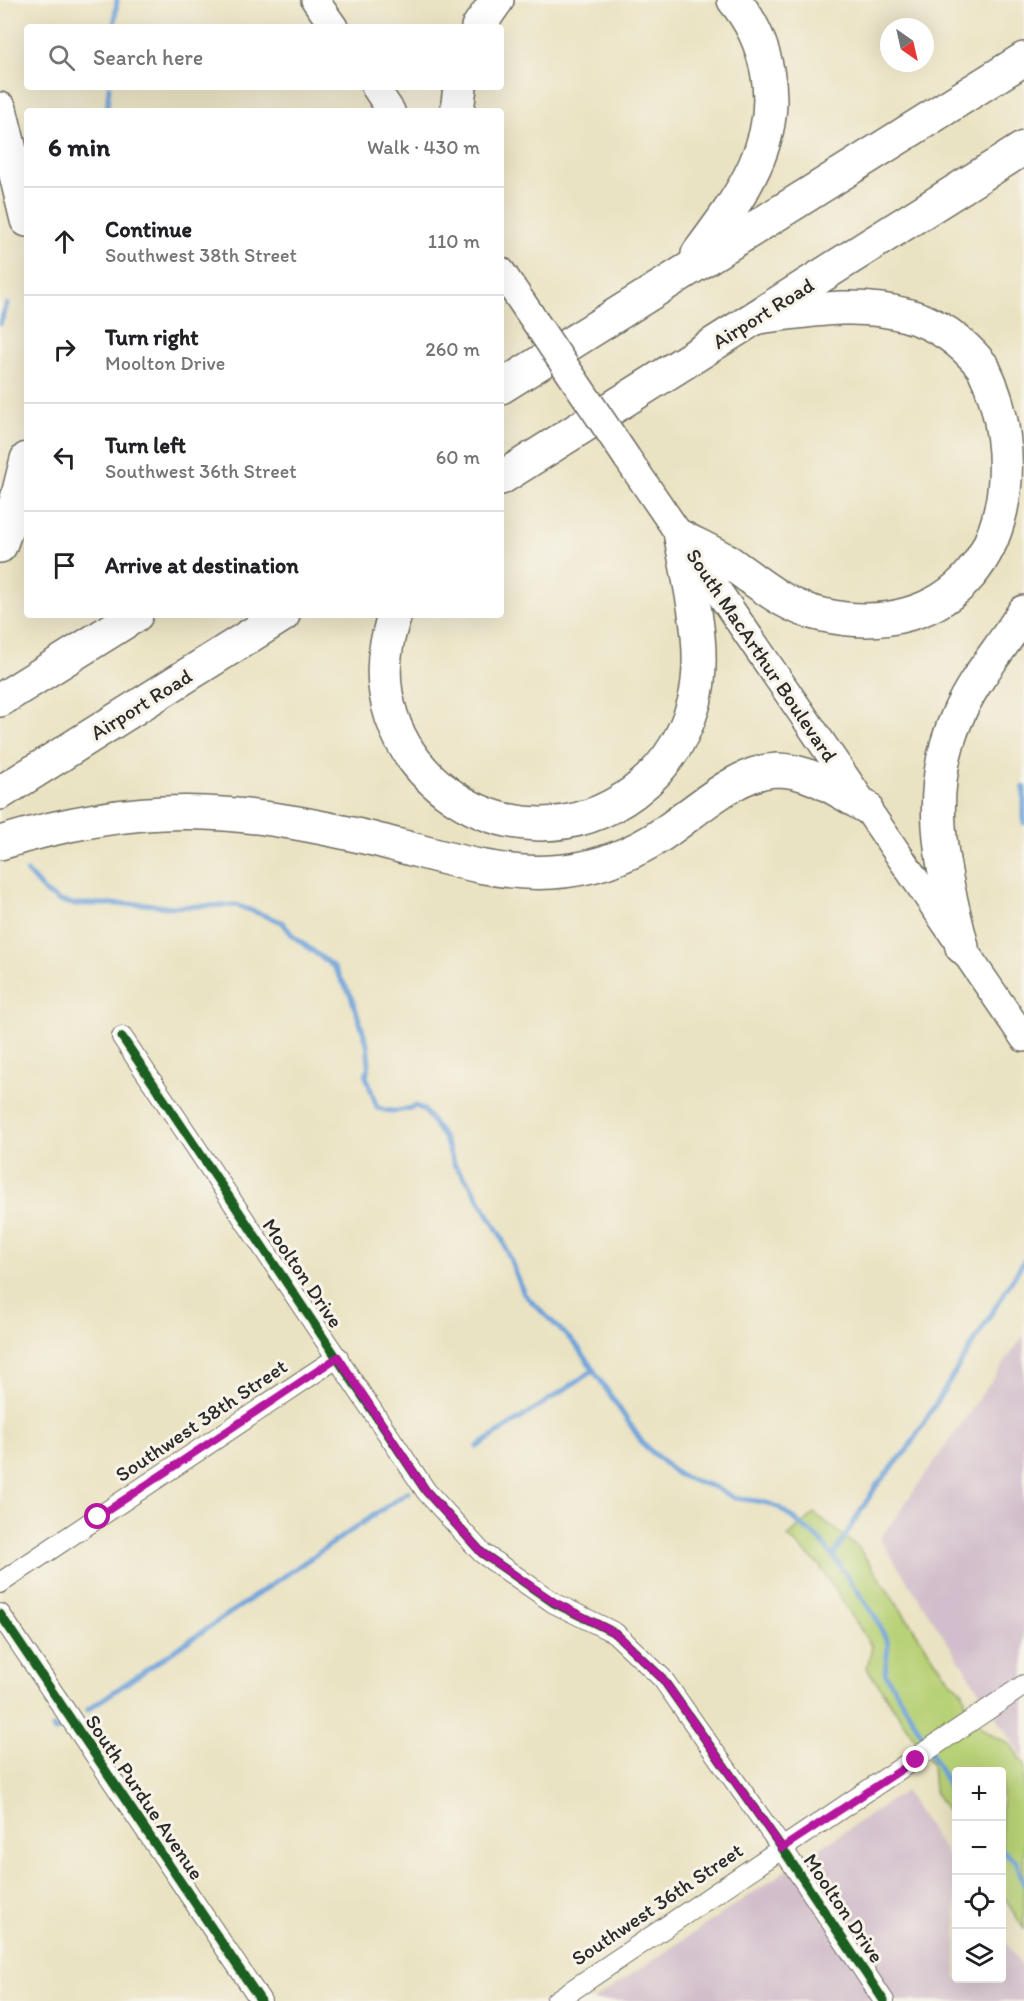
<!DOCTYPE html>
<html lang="en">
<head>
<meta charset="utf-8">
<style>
	:root { --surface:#fff; --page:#f2f2f2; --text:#202124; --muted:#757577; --line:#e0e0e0 }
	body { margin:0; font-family:Itim,sans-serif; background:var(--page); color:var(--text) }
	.controls { position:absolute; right:18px; bottom:18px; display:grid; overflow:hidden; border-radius:6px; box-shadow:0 6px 24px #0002 }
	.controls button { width:54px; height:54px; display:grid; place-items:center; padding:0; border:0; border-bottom:2px solid var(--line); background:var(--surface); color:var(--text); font:30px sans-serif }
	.compass { position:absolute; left:880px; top:18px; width:54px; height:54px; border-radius:50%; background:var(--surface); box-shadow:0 6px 24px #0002; rotate:146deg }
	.stop { position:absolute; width:18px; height:18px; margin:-14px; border:4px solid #b5179e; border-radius:50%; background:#fff }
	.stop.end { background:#b5179e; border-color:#fff; box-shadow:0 2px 6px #0008 }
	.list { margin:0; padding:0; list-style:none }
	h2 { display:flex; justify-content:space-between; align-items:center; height:78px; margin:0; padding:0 24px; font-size:26px }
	h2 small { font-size:20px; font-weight:400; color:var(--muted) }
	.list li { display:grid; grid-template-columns:39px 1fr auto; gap:18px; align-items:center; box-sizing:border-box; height:108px; padding:0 24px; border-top:2px solid var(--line) }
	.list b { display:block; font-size:22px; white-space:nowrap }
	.list p { margin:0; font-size:20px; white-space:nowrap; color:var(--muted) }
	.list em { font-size:20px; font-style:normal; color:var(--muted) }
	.icon { flex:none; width:33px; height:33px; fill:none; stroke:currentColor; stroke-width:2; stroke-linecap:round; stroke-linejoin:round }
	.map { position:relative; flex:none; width:1024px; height:2001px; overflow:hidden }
	.search { position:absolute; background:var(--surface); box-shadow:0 6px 24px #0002; left:24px; top:24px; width:480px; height:66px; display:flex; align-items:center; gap:15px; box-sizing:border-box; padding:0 21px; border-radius:6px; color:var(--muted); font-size:22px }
	.panel { position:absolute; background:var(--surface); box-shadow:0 6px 24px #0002; left:24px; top:108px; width:480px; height:510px; border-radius:6px }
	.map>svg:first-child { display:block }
	.industrial { fill:#d1bdcb }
	.green { fill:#b7d176; stroke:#717e50; stroke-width:1.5 }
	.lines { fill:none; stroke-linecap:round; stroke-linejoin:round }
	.stream { stroke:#6ca1d9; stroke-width:5 }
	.street-casing { stroke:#6e6b60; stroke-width:22 }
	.secondary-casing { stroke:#6e6b60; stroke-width:30 }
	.highway-casing { stroke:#6e6b60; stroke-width:36 }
	.street { stroke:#fff; stroke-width:20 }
	.secondary { stroke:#fff; stroke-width:27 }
	.highway { stroke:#fff; stroke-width:33 }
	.secondary-bridge-casing { stroke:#6e6b60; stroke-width:30; stroke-linecap:butt }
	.secondary-bridge { stroke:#fff; stroke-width:27 }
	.cycleway-casing { stroke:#f7f3e8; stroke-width:13 }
	.cycleway { stroke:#1b5e20; stroke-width:9 }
	.route { stroke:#b5179e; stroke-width:8 }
	.labels { text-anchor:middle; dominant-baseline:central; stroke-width:6; stroke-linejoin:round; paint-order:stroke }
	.street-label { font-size:21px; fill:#2b2b2b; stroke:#f7f3e8 }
</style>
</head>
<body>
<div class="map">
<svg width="1024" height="2001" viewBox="0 0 1024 2001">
	<rect width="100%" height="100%" fill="#f7f3e8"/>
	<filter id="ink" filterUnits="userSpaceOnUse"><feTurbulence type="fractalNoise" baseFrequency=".0167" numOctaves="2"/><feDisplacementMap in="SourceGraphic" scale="12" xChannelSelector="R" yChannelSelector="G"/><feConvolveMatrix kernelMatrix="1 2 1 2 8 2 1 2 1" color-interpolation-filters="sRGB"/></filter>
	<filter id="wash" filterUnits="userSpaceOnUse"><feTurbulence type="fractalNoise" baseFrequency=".008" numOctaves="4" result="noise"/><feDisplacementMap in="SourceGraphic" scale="24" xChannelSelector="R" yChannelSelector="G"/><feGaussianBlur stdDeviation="1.35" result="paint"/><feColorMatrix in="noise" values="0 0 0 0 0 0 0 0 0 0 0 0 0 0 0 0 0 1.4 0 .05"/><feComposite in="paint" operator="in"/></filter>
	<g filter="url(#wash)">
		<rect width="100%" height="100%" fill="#eae3c3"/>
		<g class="industrial">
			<polygon points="1024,1335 1024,1759 880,1539"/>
			<polygon points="905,1791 956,1869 956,1978 1002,1978 1002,1936 1024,1970 1024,2001 592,2001"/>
		</g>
		<polygon class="green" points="814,1513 858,1547 935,1660 953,1684 963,1692 966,1704 984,1730 1011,1745 1024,1765 1024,1929 1002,1894 1002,1772 956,1772 956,1824 934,1791 932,1764 867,1668 872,1647 820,1566 788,1537"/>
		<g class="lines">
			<g class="stream">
				<polyline points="114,27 117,0"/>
				<polyline points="107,111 109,87"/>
				<polyline points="0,324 7,304"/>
				<polyline points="1024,787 1024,823"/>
				<path d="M27,872L45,892L59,901L73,904H147L165,907L236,905L282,922L293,936L334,967L351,996L367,1043L369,1064L366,1076L377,1107C391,1114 401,1111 416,1106L424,1110L444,1138L455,1166L470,1184L501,1236L524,1294L577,1346L644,1445L677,1474L691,1480L712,1486L735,1498L764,1502L780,1508L819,1539L833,1556L876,1618L888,1644L885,1673L920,1731L956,1801"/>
				<polyline points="477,1447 594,1370"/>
				<polyline points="833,1556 876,1486 907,1450 1024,1261"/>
				<polyline points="87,1710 408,1492"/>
				<polyline points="53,1728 55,1731 61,1728"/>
				<polyline points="1002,1850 1016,1861 1024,1885"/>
			</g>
		</g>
	</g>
	<g filter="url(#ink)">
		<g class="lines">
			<defs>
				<g id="street">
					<polyline points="122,1037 426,1491 482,1553 554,1603 615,1633 662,1678 782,1848 884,2001"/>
					<polyline points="0,1583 338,1357"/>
					<polyline points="0,1614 261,2001"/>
					<polyline points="556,2001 1024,1685"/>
				</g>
				<g id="secondary">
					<polyline points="315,0 334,27"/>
					<polyline points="375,87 391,111"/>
					<polyline points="501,271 528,311"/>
					<polyline points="627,458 1024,1038"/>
				</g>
				<g id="highway">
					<polyline points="478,27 497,0"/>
					<polyline points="0,109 27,220"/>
					<polyline points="457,111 460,87"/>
					<path d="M698,254C739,199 782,143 767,70C762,45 751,20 734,0"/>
					<polyline points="501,387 1024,59"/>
					<polyline points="501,478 1024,148"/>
					<path d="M681,537C698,546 717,554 733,565C761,585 787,608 823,615C850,621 881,622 908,614C1014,584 1024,451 983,367C963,342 937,323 906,315C857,301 807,311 758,317"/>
					<polyline points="0,546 17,499 27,459"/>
					<path d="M395,615C340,759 509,885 634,792C663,770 684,739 694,703C708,650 690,589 681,537"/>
					<polyline points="0,700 136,615"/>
					<polyline points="0,793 283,615"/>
					<path d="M0,843C139,800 234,806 373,839C431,853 493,876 552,872C589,870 624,858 655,839C690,817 735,771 777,770C810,770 838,791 865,806"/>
					<path d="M962,947C943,869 922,794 958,715C974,678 1003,646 1024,612"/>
				</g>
			</defs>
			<use href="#street" class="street-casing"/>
			<use href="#secondary" class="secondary-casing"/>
			<use href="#highway" class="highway-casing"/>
			<use href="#street" class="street"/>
			<use href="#secondary" class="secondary"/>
			<use href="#highway" class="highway"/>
			<defs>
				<polyline id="secondary-bridge" points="528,311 627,458"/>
			</defs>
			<use href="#secondary-bridge" class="secondary-bridge-casing"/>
			<use href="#secondary-bridge" class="secondary-bridge"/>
			<defs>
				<g id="cycleway">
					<polyline points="122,1037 426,1491 482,1553 554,1603 615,1633 662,1678 782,1848 884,2001"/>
					<polyline points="0,1614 261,2001"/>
				</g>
			</defs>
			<use href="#cycleway" class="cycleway-casing"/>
			<use href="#cycleway" class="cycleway"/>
		</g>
	</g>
	<g class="lines" filter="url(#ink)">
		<polyline class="route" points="98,1517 338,1357 426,1491 482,1553 554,1602 615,1633 662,1678 782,1848 916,1760"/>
	</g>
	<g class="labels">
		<g class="street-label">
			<text transform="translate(763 313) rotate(-32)">Airport Road</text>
			<text transform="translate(762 655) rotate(56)">South MacArthur Boulevard</text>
			<text transform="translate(141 704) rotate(-32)">Airport Road</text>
			<text transform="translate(303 1273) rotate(56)">Moolton Drive</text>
			<text transform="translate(201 1420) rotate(-34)">Southwest 38th Street</text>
			<text transform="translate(145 1797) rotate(56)">South Purdue Avenue</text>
			<text transform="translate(657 1904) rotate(-34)">Southwest 36th Street</text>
			<text transform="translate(844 1908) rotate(56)">Moolton Drive</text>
		</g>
	</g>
</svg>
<div class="controls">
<button>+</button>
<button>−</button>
<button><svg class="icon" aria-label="locate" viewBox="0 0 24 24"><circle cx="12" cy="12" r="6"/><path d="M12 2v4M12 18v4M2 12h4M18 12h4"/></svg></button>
<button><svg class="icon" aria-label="layers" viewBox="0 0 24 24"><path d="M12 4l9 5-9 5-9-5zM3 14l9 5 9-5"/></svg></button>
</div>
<svg class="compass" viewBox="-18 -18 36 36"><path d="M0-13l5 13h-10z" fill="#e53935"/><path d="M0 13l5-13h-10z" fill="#757577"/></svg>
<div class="stop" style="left:98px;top:1517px"></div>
<div class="stop end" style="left:916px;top:1760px"></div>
<div class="search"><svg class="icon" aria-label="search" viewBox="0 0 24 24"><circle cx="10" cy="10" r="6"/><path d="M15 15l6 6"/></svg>Search here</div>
<section class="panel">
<h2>6 min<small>Walk · 430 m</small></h2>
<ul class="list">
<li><svg class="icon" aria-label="ahead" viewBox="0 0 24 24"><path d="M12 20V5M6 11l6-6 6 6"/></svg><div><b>Continue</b><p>Southwest 38th Street</p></div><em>110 m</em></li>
<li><svg class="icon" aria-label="right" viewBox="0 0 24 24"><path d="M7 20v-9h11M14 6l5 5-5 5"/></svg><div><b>Turn right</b><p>Moolton Drive</p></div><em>260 m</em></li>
<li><svg class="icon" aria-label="left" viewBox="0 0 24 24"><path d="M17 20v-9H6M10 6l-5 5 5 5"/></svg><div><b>Turn left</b><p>Southwest 36th Street</p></div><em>60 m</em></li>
<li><svg class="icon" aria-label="arrive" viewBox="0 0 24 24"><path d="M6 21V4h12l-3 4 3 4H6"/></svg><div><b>Arrive at destination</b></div></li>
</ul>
</section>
</div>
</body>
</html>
